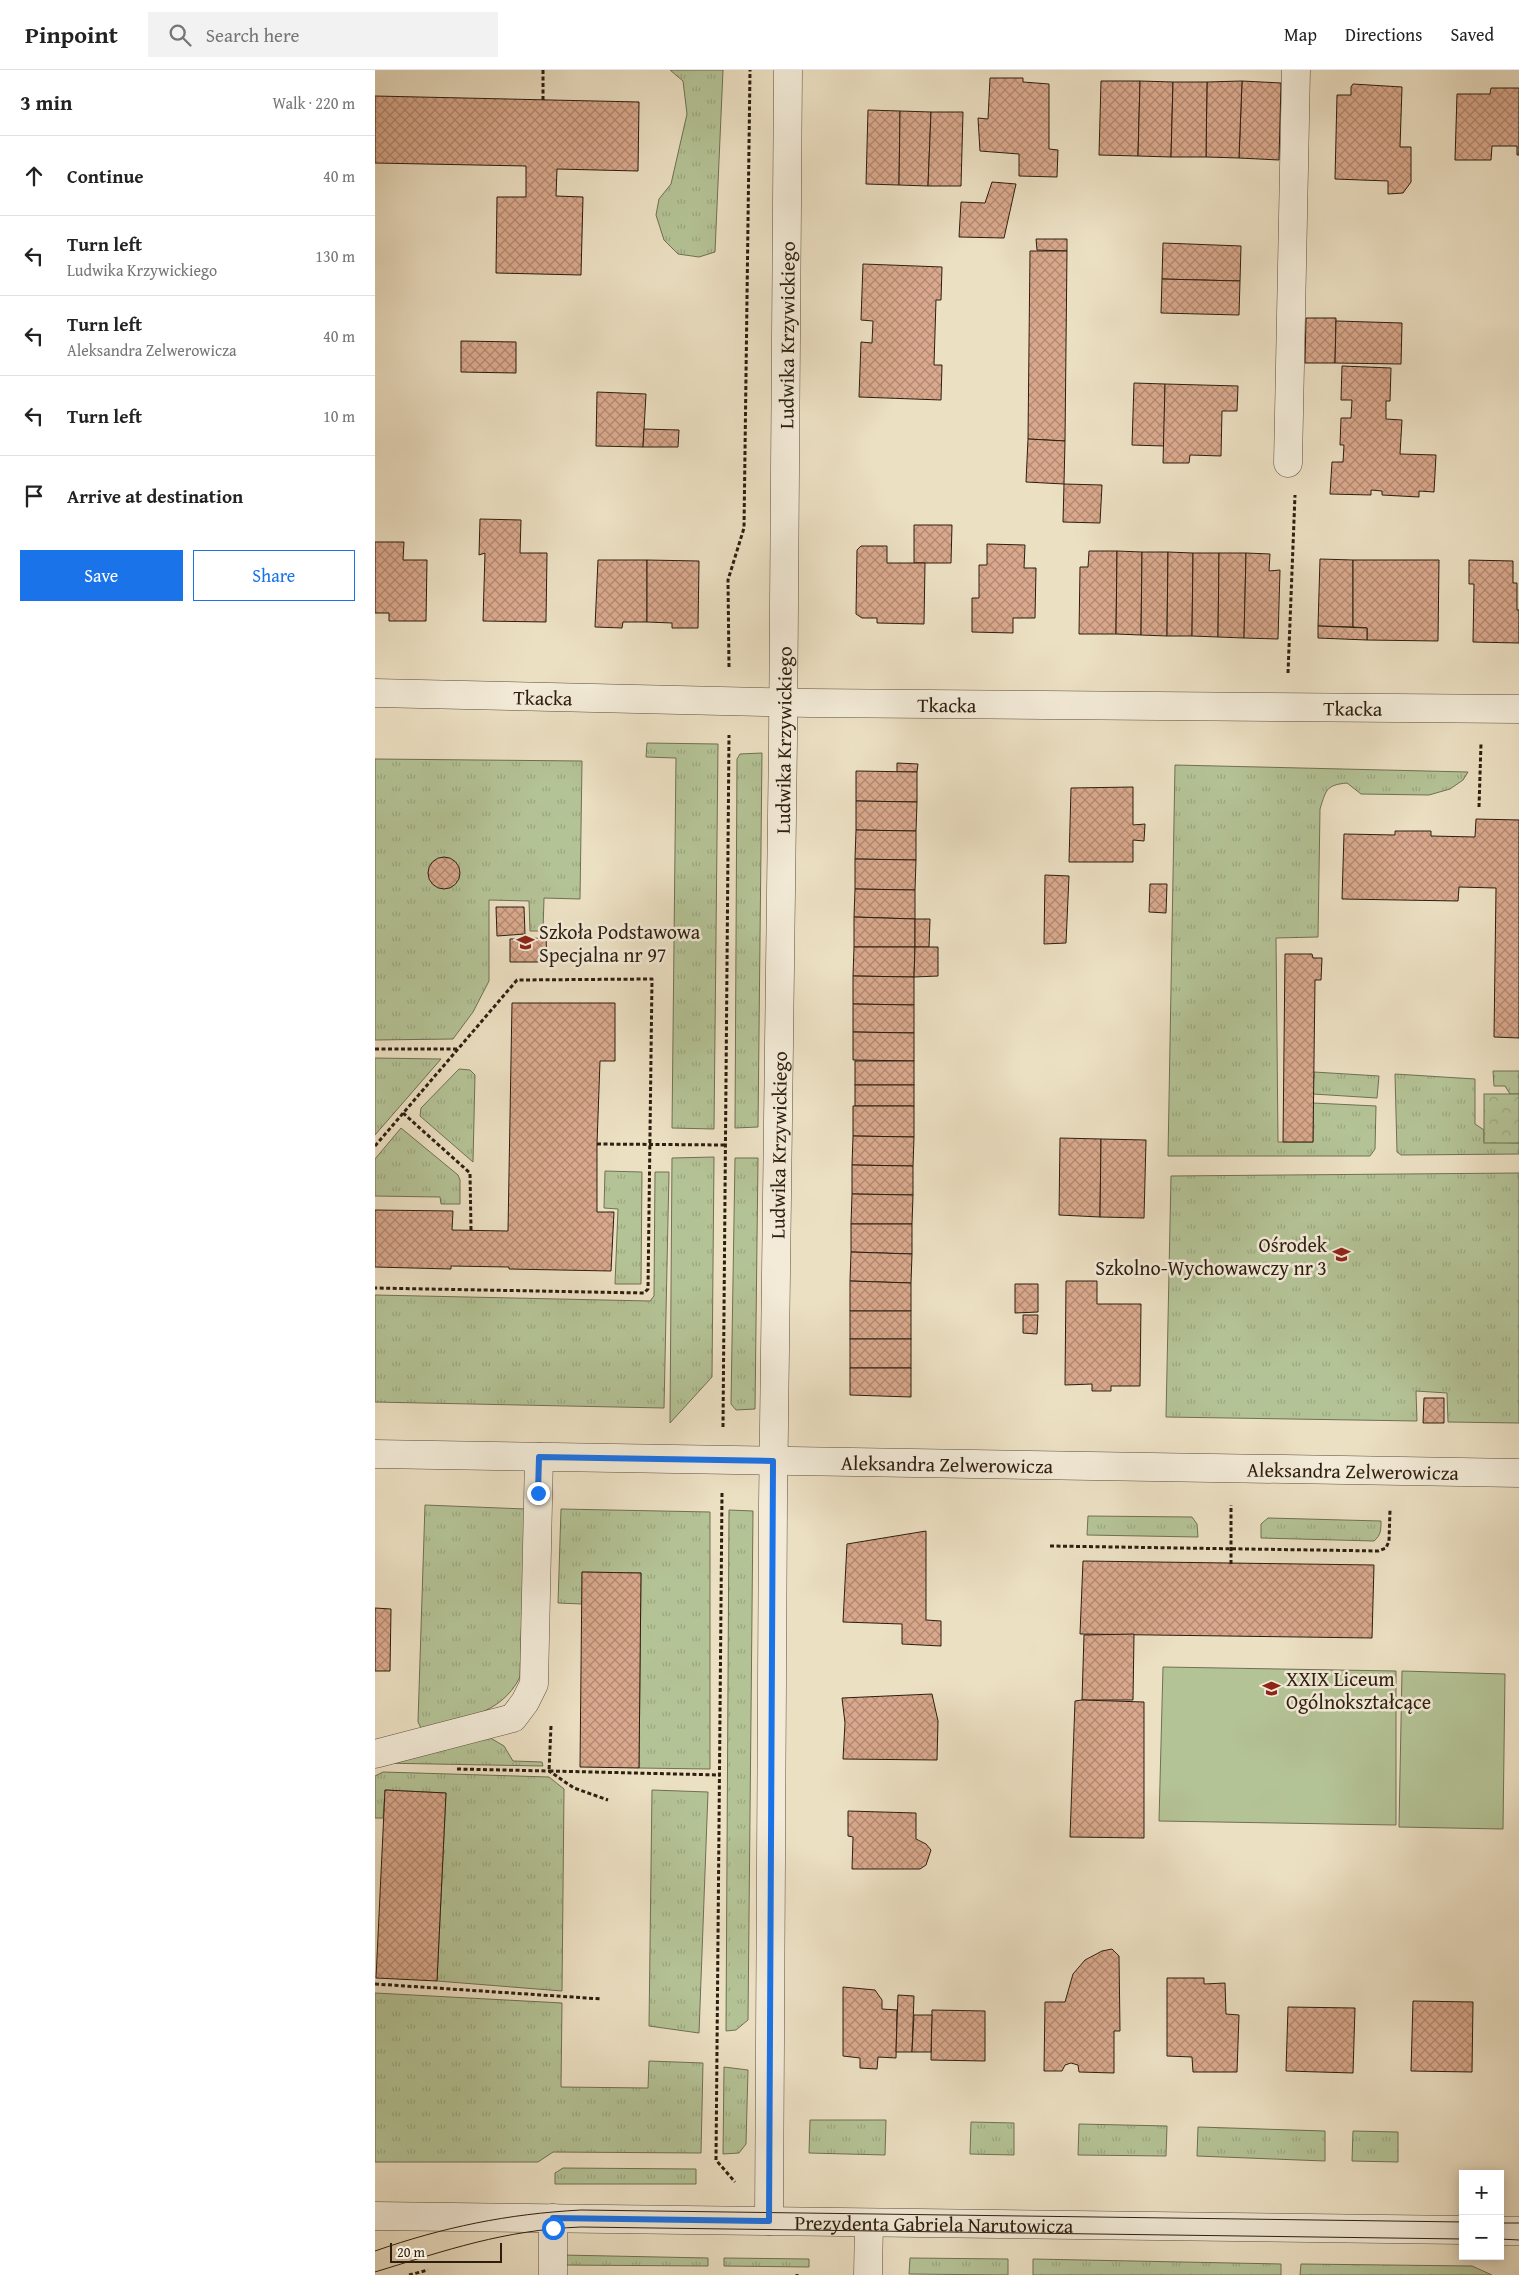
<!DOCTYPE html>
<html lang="en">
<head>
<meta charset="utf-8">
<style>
	:root { --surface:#fff; --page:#f2f2f2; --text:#222; --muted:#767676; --line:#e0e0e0; --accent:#1a73e8 }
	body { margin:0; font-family:"Gentium Book Plus",serif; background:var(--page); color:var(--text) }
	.controls { position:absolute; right:15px; bottom:15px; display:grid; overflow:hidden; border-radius:0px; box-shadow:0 2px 12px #0003 }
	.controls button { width:45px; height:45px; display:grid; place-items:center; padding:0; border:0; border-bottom:1px solid var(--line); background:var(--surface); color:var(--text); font:25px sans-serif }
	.scale { position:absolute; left:15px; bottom:12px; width:112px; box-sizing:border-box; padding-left:5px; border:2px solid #2d1e10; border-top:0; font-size:14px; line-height:18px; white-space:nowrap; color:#2d1e10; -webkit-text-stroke:4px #f3ebd8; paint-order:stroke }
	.stop { position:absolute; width:15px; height:15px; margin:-11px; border:4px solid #1a73e8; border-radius:50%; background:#fff }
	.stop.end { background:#1a73e8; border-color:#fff; box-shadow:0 1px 5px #0008 }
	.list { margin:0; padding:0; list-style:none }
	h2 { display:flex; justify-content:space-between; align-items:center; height:65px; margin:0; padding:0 20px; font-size:21px }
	h2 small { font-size:16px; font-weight:400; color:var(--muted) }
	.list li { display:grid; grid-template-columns:32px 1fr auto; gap:15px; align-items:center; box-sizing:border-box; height:80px; padding:0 20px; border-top:1px solid var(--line) }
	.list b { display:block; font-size:19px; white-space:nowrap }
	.list p { margin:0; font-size:16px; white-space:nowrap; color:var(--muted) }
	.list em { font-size:16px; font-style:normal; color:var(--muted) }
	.actions { display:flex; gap:10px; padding:15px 20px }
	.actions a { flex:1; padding:11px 0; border:1px solid var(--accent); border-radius:0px; text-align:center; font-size:18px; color:var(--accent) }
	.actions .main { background:var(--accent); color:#fff }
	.icon { flex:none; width:28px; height:28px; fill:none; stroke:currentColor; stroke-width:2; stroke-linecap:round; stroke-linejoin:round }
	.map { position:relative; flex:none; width:1144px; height:2205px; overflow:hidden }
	header { display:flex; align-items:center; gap:30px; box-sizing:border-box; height:70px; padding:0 25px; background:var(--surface); border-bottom:1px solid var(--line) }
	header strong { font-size:24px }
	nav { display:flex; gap:28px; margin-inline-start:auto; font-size:18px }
	.search { width:350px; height:45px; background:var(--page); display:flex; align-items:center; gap:12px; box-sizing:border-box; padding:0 18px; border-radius:0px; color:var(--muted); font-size:19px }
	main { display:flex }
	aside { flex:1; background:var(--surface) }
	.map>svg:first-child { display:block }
	.grass { fill:url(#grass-tufts); stroke:#707053 }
	.forest { fill:url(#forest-crowns); stroke:#707053 }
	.pitch { fill:#b4c396; stroke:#707053 }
	.building { fill:url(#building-cross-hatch); stroke:#2d1e10 }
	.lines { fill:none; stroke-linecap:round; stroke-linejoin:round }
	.minor-casing { stroke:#5d4e3d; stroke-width:29 }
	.path { stroke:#2d1e10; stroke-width:3; stroke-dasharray:4 2.5; stroke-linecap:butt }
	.minor { stroke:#f3ebd8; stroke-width:28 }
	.tram { stroke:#2d1e10; stroke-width:1 }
	.route { stroke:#1a73e8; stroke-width:6 }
	.labels { text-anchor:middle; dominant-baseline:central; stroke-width:5; stroke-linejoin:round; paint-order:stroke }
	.street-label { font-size:20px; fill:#2d1e10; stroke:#f3ebd8 }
	.poi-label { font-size:20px; fill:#2d1e10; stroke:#f3ebd8; text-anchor:start }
</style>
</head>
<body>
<header>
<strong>Pinpoint</strong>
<div class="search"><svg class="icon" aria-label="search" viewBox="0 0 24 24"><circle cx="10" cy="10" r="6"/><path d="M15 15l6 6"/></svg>Search here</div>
<nav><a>Map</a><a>Directions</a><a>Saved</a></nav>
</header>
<main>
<aside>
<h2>3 min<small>Walk · 220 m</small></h2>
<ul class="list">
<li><svg class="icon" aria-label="ahead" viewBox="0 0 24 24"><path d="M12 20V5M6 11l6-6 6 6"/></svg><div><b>Continue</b></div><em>40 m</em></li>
<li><svg class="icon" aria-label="left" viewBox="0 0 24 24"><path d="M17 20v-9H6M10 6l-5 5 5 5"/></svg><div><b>Turn left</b><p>Ludwika Krzywickiego</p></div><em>130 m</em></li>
<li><svg class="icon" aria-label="left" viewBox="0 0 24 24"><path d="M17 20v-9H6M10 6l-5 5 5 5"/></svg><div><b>Turn left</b><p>Aleksandra Zelwerowicza</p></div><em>40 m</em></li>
<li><svg class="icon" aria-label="left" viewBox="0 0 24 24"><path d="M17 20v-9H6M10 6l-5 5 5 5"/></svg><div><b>Turn left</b></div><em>10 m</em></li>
<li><svg class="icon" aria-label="arrive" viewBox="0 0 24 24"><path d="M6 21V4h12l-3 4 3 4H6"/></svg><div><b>Arrive at destination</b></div></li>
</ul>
<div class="actions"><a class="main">Save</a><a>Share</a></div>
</aside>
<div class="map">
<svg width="1144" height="2205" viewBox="0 0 1144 2205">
	<defs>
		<pattern id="grass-tufts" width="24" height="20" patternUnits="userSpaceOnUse" patternTransform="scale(1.25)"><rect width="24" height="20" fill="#b4c396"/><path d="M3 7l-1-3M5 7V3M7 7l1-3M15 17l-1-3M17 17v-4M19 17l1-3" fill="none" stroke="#9ba780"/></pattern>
		<pattern id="forest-crowns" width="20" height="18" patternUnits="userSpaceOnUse" patternTransform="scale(1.25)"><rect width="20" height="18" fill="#b4c396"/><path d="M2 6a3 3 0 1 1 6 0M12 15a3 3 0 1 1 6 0" fill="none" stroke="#9ba780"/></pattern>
		<pattern id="building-cross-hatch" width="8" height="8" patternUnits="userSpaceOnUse" patternTransform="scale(1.25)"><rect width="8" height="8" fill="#daa98d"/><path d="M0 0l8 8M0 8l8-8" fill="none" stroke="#b18972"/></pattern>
	</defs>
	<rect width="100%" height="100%" fill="#ece0c3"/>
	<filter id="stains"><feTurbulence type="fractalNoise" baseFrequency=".004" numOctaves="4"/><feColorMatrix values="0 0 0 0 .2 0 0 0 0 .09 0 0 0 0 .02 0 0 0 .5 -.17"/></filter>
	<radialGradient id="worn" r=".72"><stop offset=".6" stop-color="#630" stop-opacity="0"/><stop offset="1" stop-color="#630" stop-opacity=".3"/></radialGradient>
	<g class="grass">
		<polygon points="295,0 348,0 340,182 324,187 303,184 289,170 281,145 284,129 296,114 312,44 308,11"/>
		<polygon points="272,673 343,674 339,1059 297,1058 301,688 271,687"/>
		<polygon points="387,683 383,1057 360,1058 362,689 365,684"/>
		<polygon points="0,689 207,691 205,829 169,828 168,861 155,861 154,831 114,830 114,911 98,942 78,969 0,970"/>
		<path d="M800,695L1093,702L1088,710L1075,719L1054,725L986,724L972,713C951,715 951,720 945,739L943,867L901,868L903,1072H938V1033L1001,1036L1000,1079L995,1086H793Z"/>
		<polygon points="0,988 66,989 0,1065"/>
		<polygon points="84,999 95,1000 100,1005 98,1092 45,1046 46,1038"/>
		<polygon points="1118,1001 1144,1001 1144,1024 1135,1024 1130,1016 1119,1016"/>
		<polygon points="939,1002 1004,1006 1002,1028 938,1024"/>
		<polygon points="1020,1004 1100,1009 1100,1054 1109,1060 1109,1072 1144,1073 1144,1084 1026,1085 1022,1082"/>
		<polygon points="26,1058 83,1105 85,1110 85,1134 66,1134 65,1127 0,1126 0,1089"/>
		<polygon points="339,1087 337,1307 295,1353 297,1088"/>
		<polygon points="360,1088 383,1088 380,1339 361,1340 356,1334"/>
		<polygon points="230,1101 267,1102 266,1214 240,1214 243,1139 229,1138"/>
		<polygon points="280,1102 294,1102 289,1338 0,1332 0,1225 275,1231 279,1226"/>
		<polygon points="1144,1103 1144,1353 1073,1352 1072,1323 1041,1321 1042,1351 791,1347 796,1106"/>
		<path d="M50,1435L150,1439L145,1607C125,1647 85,1648 46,1658L43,1652Z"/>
		<polygon points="186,1439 335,1442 335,1699 264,1698 266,1503 207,1502 207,1534 183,1533"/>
		<polygon points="354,1440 378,1441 373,1950 361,1960 351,1961"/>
		<polygon points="713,1446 817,1447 822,1454 823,1467 712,1465"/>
		<path d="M893,1448L1006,1451C1006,1460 1006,1465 999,1471L886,1468V1454Z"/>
		<polygon points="112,1666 129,1676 138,1691 167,1692 168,1696 5,1693"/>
		<polygon points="8,1702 174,1707 189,1719 187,1921 62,1911 71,1723 10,1720 8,1748 0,1748 0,1706"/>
		<polygon points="277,1720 333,1722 324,1963 274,1956"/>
		<polygon points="0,1923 187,1933 186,2017 273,2018 274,1991 328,1993 326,2083 178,2082 163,2092 0,2092"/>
		<polygon points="349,1997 373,2000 371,2074 364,2083 348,2084"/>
		<polygon points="435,2050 511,2050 510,2085 434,2083"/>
		<polygon points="596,2052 639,2053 639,2085 595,2084"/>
		<polygon points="704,2054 792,2056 791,2086 703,2085"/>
		<polygon points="823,2057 950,2061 950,2091 822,2086"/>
		<polygon points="978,2061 1023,2062 1023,2092 977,2091"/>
		<polygon points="188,2098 321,2099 321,2114 180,2114 180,2103"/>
		<polygon points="186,2185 333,2188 333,2196 185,2195"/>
		<polygon points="349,2188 434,2189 434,2197 349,2196"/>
		<polygon points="535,2188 633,2189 633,2205 534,2204"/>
		<polygon points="658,2189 906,2194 906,2205 658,2205"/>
		<polygon points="926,2194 1097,2196 1117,2205 925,2205"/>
	</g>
	<rect class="forest" x="1109" y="1024" width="35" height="49"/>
	<g class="pitch">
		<polygon points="788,1597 1021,1601 1021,1755 784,1751"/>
		<polygon points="1027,1601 1130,1604 1128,1759 1024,1757"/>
	</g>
	<g class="building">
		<polygon points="615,8 648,8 648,12 674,14 674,79 683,80 682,107 644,106 644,84 605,81 603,48 613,49"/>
		<polygon points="726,11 765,11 763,86 724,85"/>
		<polygon points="765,11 798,12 796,87 763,86"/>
		<polygon points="867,11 906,13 904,90 864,88"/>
		<polygon points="867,11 864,88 831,87 832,12"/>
		<polygon points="798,12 832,12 831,87 796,87"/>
		<polygon points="978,14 1027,17 1025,77 1036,77 1036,112 1028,123 1013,124 1013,111 960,109 962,25 976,25 976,17"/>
		<polygon points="1116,18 1144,18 1144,85 1142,85 1142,76 1117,76 1116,90 1080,90 1082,24 1115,24"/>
		<polygon points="0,26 264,32 263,101 182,99 181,126 208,127 206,205 121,203 122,127 151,127 151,96 0,93"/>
		<polygon points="493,40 525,41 524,115 491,114"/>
		<polygon points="525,41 556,42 553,116 524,115"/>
		<polygon points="556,42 588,42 586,116 553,116"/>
		<polygon points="617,112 641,114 629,168 584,167 586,132 610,133"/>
		<polygon points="661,169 692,169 692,181 662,180"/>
		<polygon points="788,173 866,176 865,211 787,209"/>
		<polygon points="655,181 692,181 690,371 653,369"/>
		<polygon points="488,194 567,197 566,230 561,230 559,295 567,295 566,330 484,327 486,272 497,273 498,251 486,250"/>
		<polygon points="787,209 865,211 864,245 786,243"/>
		<polygon points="931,248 961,248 960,293 930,293"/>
		<polygon points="961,251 1027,253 1026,294 960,293"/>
		<polygon points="86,271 141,272 141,303 86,302"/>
		<polygon points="967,296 1016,298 1015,331 1011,331 1011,349 1027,350 1025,384 1061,385 1059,422 1044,421 1044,427 1007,425 1007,421 996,420 996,425 955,424 957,392 968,392 969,375 965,375 966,348 976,348 977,330 966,330"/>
		<polygon points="759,313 790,314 789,376 757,375"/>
		<polygon points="790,314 863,316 862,341 847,341 846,386 815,385 814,393 788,393"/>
		<polygon points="222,322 271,324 268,377 221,376"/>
		<polygon points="269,359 304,360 303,377 268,377"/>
		<polygon points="653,369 690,371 689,414 651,412"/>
		<polygon points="689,414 727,415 725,453 688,452"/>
		<polygon points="105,449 146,450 145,483 172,483 171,552 108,551 110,483 104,485"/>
		<polygon points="539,455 577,455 576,493 539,493"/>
		<polygon points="0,472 29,472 28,490 52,490 51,551 14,551 14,543 0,543"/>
		<polygon points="612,474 650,475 649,498 661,498 660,548 638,548 638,563 597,562 597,528 604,528 604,495 612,495"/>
		<polygon points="486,476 512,476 512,493 550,493 549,554 502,553 502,548 487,548 481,544 482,480"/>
		<polygon points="714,481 742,481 741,564 704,564 705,497 713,497"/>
		<polygon points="742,481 767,482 766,565 741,564"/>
		<polygon points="767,482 793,482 792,566 766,565"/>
		<polygon points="793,482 818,483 817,566 792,566"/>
		<polygon points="818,483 844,483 843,567 817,566"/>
		<polygon points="844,483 871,483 869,568 843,567"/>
		<polygon points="871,483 895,484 894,501 905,500 903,569 869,568"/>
		<polygon points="945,489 978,490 978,557 943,556"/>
		<polygon points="223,490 272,490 272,552 248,552 247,558 220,557"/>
		<polygon points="272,490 324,491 323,558 297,558 297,553 272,552"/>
		<polygon points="978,490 1064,490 1063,571 992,570 992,558 978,557"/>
		<polygon points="1094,490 1138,491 1138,513 1142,513 1142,540 1144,540 1144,573 1098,572 1099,514 1094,514"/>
		<polygon points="943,556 992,558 992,570 943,568"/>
		<polygon points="522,693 543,694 542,702 522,702"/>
		<polygon points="481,701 542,702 542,732 481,731"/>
		<polygon points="758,717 758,755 770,754 769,771 758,770 758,792 694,792 696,718"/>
		<polygon points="481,731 542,732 541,761 481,760"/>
		<polygon points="1101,749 1144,750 1144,968 1119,967 1121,818 1084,817 1083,831 967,829 969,764 1020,765 1020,761 1056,761 1056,766 1100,767"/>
		<polygon points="481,760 541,761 541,790 480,789"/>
		<circle cx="69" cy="803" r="16"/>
		<polygon points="480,789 541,790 540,820 480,819"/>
		<polygon points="670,805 694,806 691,873 669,874"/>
		<polygon points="775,814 792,814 791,843 774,842"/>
		<polygon points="480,819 540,820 540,849 479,847"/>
		<polygon points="121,837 149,837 150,864 122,866"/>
		<polygon points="479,847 540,849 540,877 479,877"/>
		<polygon points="540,849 555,849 554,877 540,877"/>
		<polygon points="171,868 172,892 135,892 135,869"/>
		<polygon points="479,877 540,877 539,907 478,906"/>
		<polygon points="540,877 563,877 563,906 539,907"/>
		<polygon points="910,884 937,884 938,888 947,888 946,910 940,910 938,1072 908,1072"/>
		<polygon points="478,906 539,907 539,935 478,934"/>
		<polygon points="137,933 240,933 240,991 225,991 222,1074 222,1142 239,1142 236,1201 134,1199 134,1197 76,1196 76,1199 0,1197 0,1140 78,1141 77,1160 133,1161"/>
		<polygon points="478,934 539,935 539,963 478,962"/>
		<polygon points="478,962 539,963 539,991 478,990"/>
		<rect x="480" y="991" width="59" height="24"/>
		<rect x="480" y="1015" width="59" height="21"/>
		<polygon points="478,1036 539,1036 539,1067 478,1066"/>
		<polygon points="478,1066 539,1067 538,1096 477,1095"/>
		<polygon points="685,1068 726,1069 725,1147 684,1145"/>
		<polygon points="726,1069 771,1070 769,1148 725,1147"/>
		<polygon points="477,1095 538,1096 538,1125 477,1124"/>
		<polygon points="477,1124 538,1125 537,1154 476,1154"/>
		<polygon points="476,1154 537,1154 537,1184 476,1182"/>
		<polygon points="476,1182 537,1184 536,1213 475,1211"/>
		<polygon points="475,1211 536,1213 536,1241 475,1241"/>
		<polygon points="691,1211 722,1211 722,1234 766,1234 765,1316 736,1316 736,1321 717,1321 717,1314 690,1315"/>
		<polygon points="640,1214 663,1214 663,1242 640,1243"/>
		<rect x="475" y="1241" width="61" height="28"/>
		<polygon points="648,1245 663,1245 662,1264 648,1263"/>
		<rect x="475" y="1269" width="61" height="29"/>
		<polygon points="475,1298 536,1298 536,1327 475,1325"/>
		<polygon points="1049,1328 1069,1328 1069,1353 1048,1353"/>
		<polygon points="551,1461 551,1550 566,1551 566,1576 527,1574 527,1554 468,1552 472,1474"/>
		<polygon points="708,1491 999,1495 997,1568 705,1564"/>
		<polygon points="207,1502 266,1503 264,1698 205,1697"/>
		<polygon points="0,1538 16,1539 15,1601 0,1601"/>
		<polygon points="759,1564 758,1630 707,1630 709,1565"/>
		<polygon points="557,1624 563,1651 562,1690 468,1689 470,1653 467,1628"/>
		<polygon points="707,1630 769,1632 769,1768 695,1767 700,1631"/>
		<polygon points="10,1720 71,1723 62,1911 1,1908"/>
		<polygon points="473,1741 541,1743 541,1769 551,1774 556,1780 551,1795 545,1799 477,1799 478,1767 473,1766"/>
		<polygon points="737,1879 744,1886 745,1961 739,1961 739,2003 704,2002 703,1995 696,1993 690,1995 687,2001 669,2001 670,1932 690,1932 698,1904 710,1890 727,1881"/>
		<polygon points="792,1908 829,1908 829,1914 850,1913 851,1944 864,1945 862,2002 818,2002 817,1987 792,1986"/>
		<polygon points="468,1917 500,1920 507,1930 507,1939 522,1940 521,1988 503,1987 502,1999 485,1998 485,1988 468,1986"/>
		<polygon points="523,1925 539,1926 537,1982 521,1982"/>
		<polygon points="1038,1931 1098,1932 1097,2002 1036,2001"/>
		<polygon points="913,1937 980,1938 978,2003 911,2001"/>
		<polygon points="557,1940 610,1941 610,1991 556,1990"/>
		<polygon points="539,1945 557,1945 556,1982 537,1982"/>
	</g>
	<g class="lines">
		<defs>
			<g id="minor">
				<polyline points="913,393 921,0"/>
				<path id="s1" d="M0,623L435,633L1144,639"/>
				<path id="s2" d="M0,1384L1144,1403"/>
				<polyline points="0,1684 138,1648 150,1632 159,1614 164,1387"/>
				<path id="s3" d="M0,2146L1088,2160"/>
				<path id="s4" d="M394,2151L398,1433L408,669L413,0"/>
				<polyline points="1125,2161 1144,2161"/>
				<polyline points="178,2205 178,2148"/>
				<polyline points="493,2205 494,2153"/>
			</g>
		</defs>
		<use href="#minor" class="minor-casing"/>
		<g class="path">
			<polyline points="168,0 168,30"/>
			<polyline points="354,597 353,510 369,458 375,0"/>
			<polyline points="913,603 920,425"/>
			<polyline points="1104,737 1106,673"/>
			<polyline points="0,979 82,979"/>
			<polyline points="28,1043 95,1103 96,1160"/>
			<polyline points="222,1074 351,1075"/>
			<polyline points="0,1076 142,910 277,909 273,1219 269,1223 0,1218"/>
			<polyline points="348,1357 354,665"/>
			<polyline points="347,1423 341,2090 360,2112"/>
			<polyline points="675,1476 1003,1481 1011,1478 1014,1471 1015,1440"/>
			<polyline points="856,1494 856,1435"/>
			<polyline points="176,1656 174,1701 345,1705"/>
			<polyline points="82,1699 174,1701 199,1718 233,1730"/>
			<polyline points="0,1914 227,1929"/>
			<polyline points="34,2205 53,2200"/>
			<polyline points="422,2205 422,2204"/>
		</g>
		<use href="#minor" class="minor"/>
		<g class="tram">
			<polyline points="1125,2153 1144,2153"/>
			<polyline points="1125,2169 1144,2170"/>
			<path d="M0,2181C69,2157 132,2144 206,2140L1088,2152"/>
			<path d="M0,2202C72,2180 129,2160 206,2157L1088,2169"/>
		</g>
	</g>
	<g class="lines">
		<polyline class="route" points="163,1423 164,1387 398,1391 394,2151 178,2148 178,2158"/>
	</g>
	<defs>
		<symbol id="school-bare" viewBox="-9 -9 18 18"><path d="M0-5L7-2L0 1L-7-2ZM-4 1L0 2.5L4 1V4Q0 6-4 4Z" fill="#8f2418" stroke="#f3ebd8" stroke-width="2.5" paint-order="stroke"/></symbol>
		<symbol id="university-bare" viewBox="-9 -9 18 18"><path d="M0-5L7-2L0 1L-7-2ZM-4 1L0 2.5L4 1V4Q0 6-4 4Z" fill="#8f2418" stroke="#f3ebd8" stroke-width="2.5" paint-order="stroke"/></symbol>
	</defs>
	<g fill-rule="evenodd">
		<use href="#school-bare" x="138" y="860" width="25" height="25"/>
		<use href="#university-bare" x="954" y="1172" width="25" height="25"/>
		<use href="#school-bare" x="884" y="1606" width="25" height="25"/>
	</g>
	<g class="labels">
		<g class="street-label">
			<text stroke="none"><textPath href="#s4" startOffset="1886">Ludwika Krzywickiego</textPath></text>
			<text stroke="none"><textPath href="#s1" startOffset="168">Tkacka</textPath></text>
			<text stroke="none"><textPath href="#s1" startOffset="572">Tkacka</textPath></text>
			<text stroke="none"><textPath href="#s1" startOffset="978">Tkacka</textPath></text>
			<text stroke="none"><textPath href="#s4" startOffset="1481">Ludwika Krzywickiego</textPath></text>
			<text stroke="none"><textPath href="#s4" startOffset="1076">Ludwika Krzywickiego</textPath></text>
			<text stroke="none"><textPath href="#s2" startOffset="572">Aleksandra Zelwerowicza</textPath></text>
			<text stroke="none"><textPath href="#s2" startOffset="978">Aleksandra Zelwerowicza</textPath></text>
			<text stroke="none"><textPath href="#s3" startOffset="559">Prezydenta Gabriela Narutowicza</textPath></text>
		</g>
		<g class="poi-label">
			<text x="164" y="861">Szkoła Podstawowa<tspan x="164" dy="23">Specjalna nr 97</tspan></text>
			<text x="952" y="1174" text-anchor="end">Ośrodek<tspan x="952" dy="23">Szkolno-Wychowawczy nr 3</tspan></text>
			<text x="911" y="1608">XXIX Liceum<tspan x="911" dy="23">Ogólnokształcące</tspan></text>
		</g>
	</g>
	<rect width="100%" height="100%" filter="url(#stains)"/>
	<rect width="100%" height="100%" fill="url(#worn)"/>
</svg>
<div class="controls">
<button>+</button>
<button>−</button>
</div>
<div class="scale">20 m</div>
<div class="stop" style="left:178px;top:2158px"></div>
<div class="stop end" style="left:163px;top:1423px"></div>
</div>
</main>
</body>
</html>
